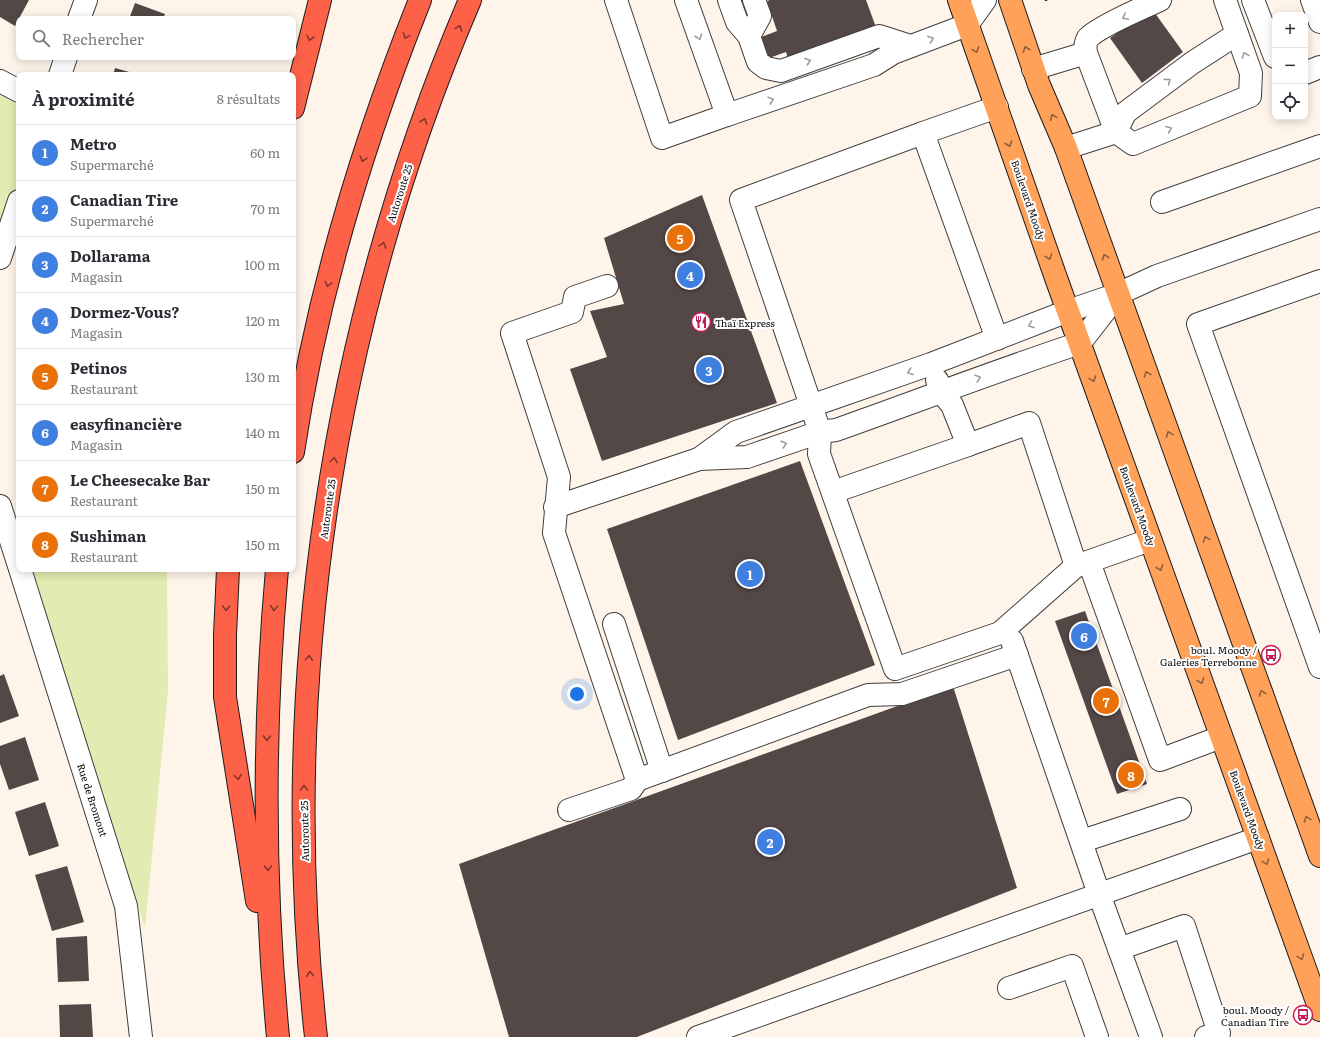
<!DOCTYPE html>
<html lang="fr">
<head>
<meta charset="utf-8">
<style>
	:root { --surface:#fff; --page:#f7f7f7; --text:#2b2b33; --muted:#7c7c81; --line:#e1e1e2; --accent:#c21c59 }
	body { margin:0; font-family:Literata,serif; background:var(--page); color:var(--text) }
	.controls { position:absolute; right:12px; top:12px; display:grid; overflow:hidden; border-radius:8px; box-shadow:0 2px 10px #0003 }
	.controls button { width:36px; height:36px; display:grid; place-items:center; padding:0; border:0; border-bottom:1px solid var(--line); background:var(--surface); color:var(--text); font:20px sans-serif }
	.you { position:absolute; left:577px; top:694px; width:14px; height:14px; margin:-10px; border:3px solid #fff; border-radius:50%; background:#1a73e8; box-shadow:0 0 0 6px #1a73e833 }
	.badge { display:grid; place-items:center; width:26px; height:26px; border-radius:50%; background:var(--accent); color:#fff; font-size:13px; font-weight:700 }
	.pin { position:absolute; translate:-50% -50%; border:2px solid #fff; box-shadow:0 1px 4px #0006 }
	.list { margin:0; padding:0; list-style:none }
	h2 { display:flex; justify-content:space-between; align-items:center; height:52px; margin:0; padding:0 16px; font-size:17px }
	h2 small { font-size:13px; font-weight:400; color:var(--muted) }
	.list li { display:grid; grid-template-columns:26px 1fr auto; gap:12px; align-items:center; box-sizing:border-box; height:56px; padding:0 16px; border-top:1px solid var(--line) }
	.list b { display:block; font-size:15px; white-space:nowrap }
	.list p { margin:0; font-size:13px; white-space:nowrap; color:var(--muted) }
	.list em { font-size:13px; font-style:normal; color:var(--muted) }
	.icon { flex:none; width:22px; height:22px; fill:none; stroke:currentColor; stroke-width:2; stroke-linecap:round; stroke-linejoin:round }
	.map { position:relative; flex:none; width:1320px; height:1037px; overflow:hidden }
	.search { position:absolute; background:var(--surface); box-shadow:0 2px 10px #0003; left:16px; top:16px; width:280px; height:44px; display:flex; align-items:center; gap:10px; box-sizing:border-box; padding:0 14px; border-radius:8px; color:var(--muted); font-size:15px }
	.panel { position:absolute; background:var(--surface); box-shadow:0 2px 10px #0003; left:16px; top:72px; width:280px; height:500px; border-radius:8px }
	.map>svg:first-child { display:block }
	.green { fill:#e2ebb1 }
	.building { fill:#544847 }
	.lines { fill:none; stroke-linecap:round; stroke-linejoin:round }
	.minor-casing { stroke:#3e3e3e; stroke-width:24 }
	.major-casing { stroke:#1c1c1c; stroke-width:24 }
	.highway-casing { stroke:#1c1c1c; stroke-width:24 }
	.path { stroke:#2d2d2d; stroke-width:2.5; stroke-dasharray:4 2; stroke-linecap:butt }
	.minor { stroke:#fff; stroke-width:22 }
	.major { stroke:#ffa159; stroke-width:22 }
	.highway { stroke:#fd6249; stroke-width:22 }
	.oneway { stroke:#9d9d9d }
	.oneway2 { stroke:#84362a }
	.oneway3 { stroke:#915e36 }
	.labels { text-anchor:middle; dominant-baseline:central; stroke-width:4; stroke-linejoin:round; paint-order:stroke }
	.street-label { font-size:10px; fill:#0b0b0b; stroke:#fff }
	.poi-label { font-size:10px; fill:#0b0b0b; stroke:#fff; text-anchor:end }
</style>
</head>
<body>
<div class="map">
<svg width="1320" height="1037" viewBox="0 0 1320 1037">
	<rect width="100%" height="100%" fill="#fff4e9"/>
	<g class="green">
		<polygon points="0,81 19,91 19,201 0,258"/>
		<polygon points="24,569 167,569 168,691 145,928"/>
	</g>
	<g class="building">
		<polygon points="0,0 29,0 15,26 0,17"/>
		<polygon points="770,0 866,0 877,30 789,62 786,52 769,58 761,37 777,31 767,1"/>
		<polygon points="135,3 165,14 163,19 129,19"/>
		<polygon points="1152,9 1183,52 1142,83 1110,38"/>
		<polygon points="115,68 140,75 113,75"/>
		<polygon points="702,195 777,403 602,461 570,369 607,357 590,311 624,304 604,238"/>
		<polygon points="800,461 875,665 678,740 607,529"/>
		<polygon points="1085,611 1147,784 1117,794 1055,621"/>
		<polygon points="4,674 19,716 0,723 0,676"/>
		<polygon points="953,686 1017,888 637,1037 509,1037 459,864"/>
		<polygon points="25,737 39,780 9,790 0,764 0,746"/>
		<polygon points="45,802 59,846 29,856 15,812"/>
		<polygon points="67,866 84,922 52,931 35,875"/>
		<polygon points="87,936 89,981 58,982 56,938"/>
		<polygon points="91,1004 93,1037 60,1037 59,1005"/>
	</g>
	<g class="lines">
		<defs>
			<g id="minor">
				<polyline points="616,0 662,138 727,115"/>
				<polyline points="686,0 727,115 874,65 893,53 967,25 985,0"/>
				<polyline points="729,0 737,22 749,36 758,62 766,68 781,71 879,36 910,46"/>
				<path d="M1160,0C1144,7 1098,27 1088,38C1085,43 1085,48 1086,53L1116,132L1133,144L1250,96L1251,73L1225,0"/>
				<polyline points="1253,0 1275,57"/>
				<polyline points="1312,0 1320,22"/>
				<polyline points="79,19 86,0"/>
				<polyline points="749,36 760,16 754,0"/>
				<polyline points="1033,69 1086,53"/>
				<polyline points="1305,73 1320,67"/>
				<polyline points="60,75 66,57"/>
				<polyline points="0,81 19,91"/>
				<polyline points="997,107 923,133 997,339"/>
				<polyline points="923,133 741,200 820,432 819,454 895,669 1000,633 1076,566 1150,540"/>
				<polyline points="1066,148 1116,132 1125,113 1192,63 1237,34"/>
				<polyline points="1162,202 1320,146"/>
				<polyline points="0,258 19,201"/>
				<polyline points="1320,281 1198,324 1320,667"/>
				<polyline points="607,286 575,297 572,312 512,333 559,477 554,533 637,780 868,695 902,694 1017,655"/>
				<polyline points="968,445 1029,423 1076,566"/>
				<polyline points="699,459 736,432 931,364 1068,311 1118,294 1157,276 1320,219"/>
				<polyline points="833,492 968,445 952,405 942,393 937,380"/>
				<polyline points="0,506 19,566"/>
				<path d="M555,507L699,459L747,457L820,432L836,430C912,403 988,374 1065,348L1080,343L1118,294"/>
				<polyline points="1089,562 1160,760 1221,737"/>
				<polyline points="20,569 126,906 141,1037"/>
				<polyline points="614,624 662,771"/>
				<polyline points="1012,641 1099,894 1151,1037"/>
				<polyline points="569,810 631,789 637,780"/>
				<polyline points="1082,841 1180,809"/>
				<polyline points="1119,949 1184,926 1219,1033 1206,1037"/>
				<polyline points="1009,988 1072,966 1097,1037"/>
				<polyline points="698,1037 1258,838"/>
			</g>
			<g id="major">
				<polyline points="959,0 1056,278 1320,1010"/>
				<polyline points="1010,0 1039,85 1066,148 1320,856"/>
			</g>
			<g id="highway">
				<polyline points="293,108 320,0"/>
				<path d="M293,452C316,298 362,145 420,0"/>
				<polyline points="228,569 225,635 225,697 257,901"/>
				<path d="M277,569C263,725 263,881 278,1037"/>
				<path d="M316,1037C277,686 331,324 470,0"/>
			</g>
		</defs>
		<use href="#minor" class="minor-casing"/>
		<use href="#major" class="major-casing"/>
		<use href="#highway" class="highway-casing"/>
		<polyline class="path" points="1046,0 1046,1"/>
		<use href="#minor" class="minor"/>
		<use href="#major" class="major"/>
		<use href="#highway" class="highway"/>
	</g>
	<defs><path id="oneway-chevron" d="M-2-3.5L2.5 0L-2 3.5" fill="none" stroke-width="1.6" stroke-linecap="round" stroke-linejoin="round"/></defs>
	<g class="oneway">
		<use href="#oneway-chevron" transform="translate(1125 17) rotate(154)"/>
		<use href="#oneway-chevron" transform="translate(699 37) rotate(71)"/>
		<use href="#oneway-chevron" transform="translate(931 39) rotate(-20)"/>
		<use href="#oneway-chevron" transform="translate(1245 55) rotate(-110)"/>
		<use href="#oneway-chevron" transform="translate(808 61) rotate(-20)"/>
		<use href="#oneway-chevron" transform="translate(1168 81) rotate(-37)"/>
		<use href="#oneway-chevron" transform="translate(771 100) rotate(-19)"/>
		<use href="#oneway-chevron" transform="translate(1169 129) rotate(-22)"/>
		<use href="#oneway-chevron" transform="translate(1031 325) rotate(159)"/>
		<use href="#oneway-chevron" transform="translate(910 372) rotate(160)"/>
		<use href="#oneway-chevron" transform="translate(978 378) rotate(-19)"/>
		<use href="#oneway-chevron" transform="translate(784 444) rotate(-19)"/>
	</g>
	<g class="oneway2">
		<use href="#oneway-chevron" transform="translate(459 28) rotate(-69)"/>
		<use href="#oneway-chevron" transform="translate(406 36) rotate(111)"/>
		<use href="#oneway-chevron" transform="translate(310 38) rotate(104)"/>
		<use href="#oneway-chevron" transform="translate(424 121) rotate(-71)"/>
		<use href="#oneway-chevron" transform="translate(363 159) rotate(107)"/>
		<use href="#oneway-chevron" transform="translate(383 245) rotate(-74)"/>
		<use href="#oneway-chevron" transform="translate(328 284) rotate(104)"/>
		<use href="#oneway-chevron" transform="translate(334 460) rotate(-80)"/>
		<use href="#oneway-chevron" transform="translate(226 608) rotate(92)"/>
		<use href="#oneway-chevron" transform="translate(274 608) rotate(95)"/>
		<use href="#oneway-chevron" transform="translate(309 658) rotate(-85)"/>
		<use href="#oneway-chevron" transform="translate(267 738) rotate(91)"/>
		<use href="#oneway-chevron" transform="translate(238 777) rotate(81)"/>
		<use href="#oneway-chevron" transform="translate(304 788) rotate(-89)"/>
		<use href="#oneway-chevron" transform="translate(268 868) rotate(88)"/>
		<use href="#oneway-chevron" transform="translate(310 974) rotate(-94)"/>
	</g>
	<g class="oneway3">
		<use href="#oneway-chevron" transform="translate(1026 49) rotate(-109)"/>
		<use href="#oneway-chevron" transform="translate(976 50) rotate(70)"/>
		<use href="#oneway-chevron" transform="translate(1053 117) rotate(-114)"/>
		<use href="#oneway-chevron" transform="translate(1009 144) rotate(71)"/>
		<use href="#oneway-chevron" transform="translate(1049 257) rotate(71)"/>
		<use href="#oneway-chevron" transform="translate(1105 257) rotate(-110)"/>
		<use href="#oneway-chevron" transform="translate(1147 374) rotate(-110)"/>
		<use href="#oneway-chevron" transform="translate(1093 379) rotate(70)"/>
		<use href="#oneway-chevron" transform="translate(1169 434) rotate(-110)"/>
		<use href="#oneway-chevron" transform="translate(1206 539) rotate(-110)"/>
		<use href="#oneway-chevron" transform="translate(1160 568) rotate(70)"/>
		<use href="#oneway-chevron" transform="translate(1201 681) rotate(70)"/>
		<use href="#oneway-chevron" transform="translate(1262 693) rotate(-110)"/>
		<use href="#oneway-chevron" transform="translate(1307 819) rotate(-110)"/>
		<use href="#oneway-chevron" transform="translate(1266 862) rotate(70)"/>
		<use href="#oneway-chevron" transform="translate(1301 957) rotate(70)"/>
	</g>
	<defs>
		<symbol id="restaurant-ring" viewBox="-11 -11 22 22"><circle r="9.5" fill="#fff" stroke="#c21c59" stroke-width="1.5"/><path d="M-5-6h1v4h1v-4h1v4h1v-4h1v5L-1.5 .5V6h-2V.5L-5-1ZM5-6V6H3V1.5H1.5Q1.5-4 5-6Z" fill="#c21c59"/></symbol>
		<symbol id="bus-ring" viewBox="-11 -11 22 22"><circle r="9.5" fill="#fff" stroke="#c21c59" stroke-width="1.5"/><path d="M-5-6H5V4H4V6H2V4H-2V6H-4V4H-5ZM-3.5-4V0h7V-4ZM-3.5 1.2v1.5H-2V1.2ZM2 1.2v1.5H3.5V1.2Z" fill="#c21c59"/></symbol>
	</defs>
	<g fill-rule="evenodd">
		<use href="#restaurant-ring" x="690" y="311" width="22" height="22"/>
		<use href="#bus-ring" x="1260" y="644" width="22" height="22"/>
		<use href="#bus-ring" x="1292" y="1004" width="22" height="22"/>
	</g>
	<g class="labels">
		<g class="street-label">
			<text transform="translate(399 193) rotate(-72)">Autoroute 25</text>
			<text transform="translate(1029 200) rotate(71)">Boulevard Moody</text>
			<text transform="translate(1138 506) rotate(70)">Boulevard Moody</text>
			<text transform="translate(327 509) rotate(-82)">Autoroute 25</text>
			<text transform="translate(93 800) rotate(72)">Rue de Bromont</text>
			<text transform="translate(1248 810) rotate(70)">Boulevard Moody</text>
			<text transform="translate(304 831) rotate(-91)">Autoroute 25</text>
		</g>
		<g class="poi-label">
			<text x="715" y="322" text-anchor="start">Thaï Express</text>
			<text x="1257" y="649">boul. Moody /<tspan x="1257" dy="12">Galeries Terrebonne</tspan></text>
			<text x="1289" y="1009">boul. Moody /<tspan x="1289" dy="12">Canadian Tire</tspan></text>
		</g>
	</g>
</svg>
<div class="controls">
<button>+</button>
<button>−</button>
<button><svg class="icon" aria-label="locate" viewBox="0 0 24 24"><circle cx="12" cy="12" r="6"/><path d="M12 2v4M12 18v4M2 12h4M18 12h4"/></svg></button>
</div>
<div class="you"></div>
<div class="pin badge" style="left:750px;top:574px;background:#3f7fe0">1</div>
<div class="pin badge" style="left:770px;top:842px;background:#3f7fe0">2</div>
<div class="pin badge" style="left:709px;top:370px;background:#3f7fe0">3</div>
<div class="pin badge" style="left:690px;top:275px;background:#3f7fe0">4</div>
<div class="pin badge" style="left:680px;top:238px;background:#e8710a">5</div>
<div class="pin badge" style="left:1084px;top:636px;background:#3f7fe0">6</div>
<div class="pin badge" style="left:1106px;top:701px;background:#e8710a">7</div>
<div class="pin badge" style="left:1131px;top:775px;background:#e8710a">8</div>
<div class="search"><svg class="icon" aria-label="search" viewBox="0 0 24 24"><circle cx="10" cy="10" r="6"/><path d="M15 15l6 6"/></svg>Rechercher</div>
<section class="panel">
<h2>À proximité<small>8 résultats</small></h2>
<ul class="list">
<li><span class="badge" style="background:#3f7fe0">1</span><div><b>Metro</b><p>Supermarché</p></div><em>60 m</em></li>
<li><span class="badge" style="background:#3f7fe0">2</span><div><b>Canadian Tire</b><p>Supermarché</p></div><em>70 m</em></li>
<li><span class="badge" style="background:#3f7fe0">3</span><div><b>Dollarama</b><p>Magasin</p></div><em>100 m</em></li>
<li><span class="badge" style="background:#3f7fe0">4</span><div><b>Dormez-Vous?</b><p>Magasin</p></div><em>120 m</em></li>
<li><span class="badge" style="background:#e8710a">5</span><div><b>Petinos</b><p>Restaurant</p></div><em>130 m</em></li>
<li><span class="badge" style="background:#3f7fe0">6</span><div><b>easyfinancière</b><p>Magasin</p></div><em>140 m</em></li>
<li><span class="badge" style="background:#e8710a">7</span><div><b>Le Cheesecake Bar</b><p>Restaurant</p></div><em>150 m</em></li>
<li><span class="badge" style="background:#e8710a">8</span><div><b>Sushiman</b><p>Restaurant</p></div><em>150 m</em></li>
</ul>
</section>
</div>
</body>
</html>
